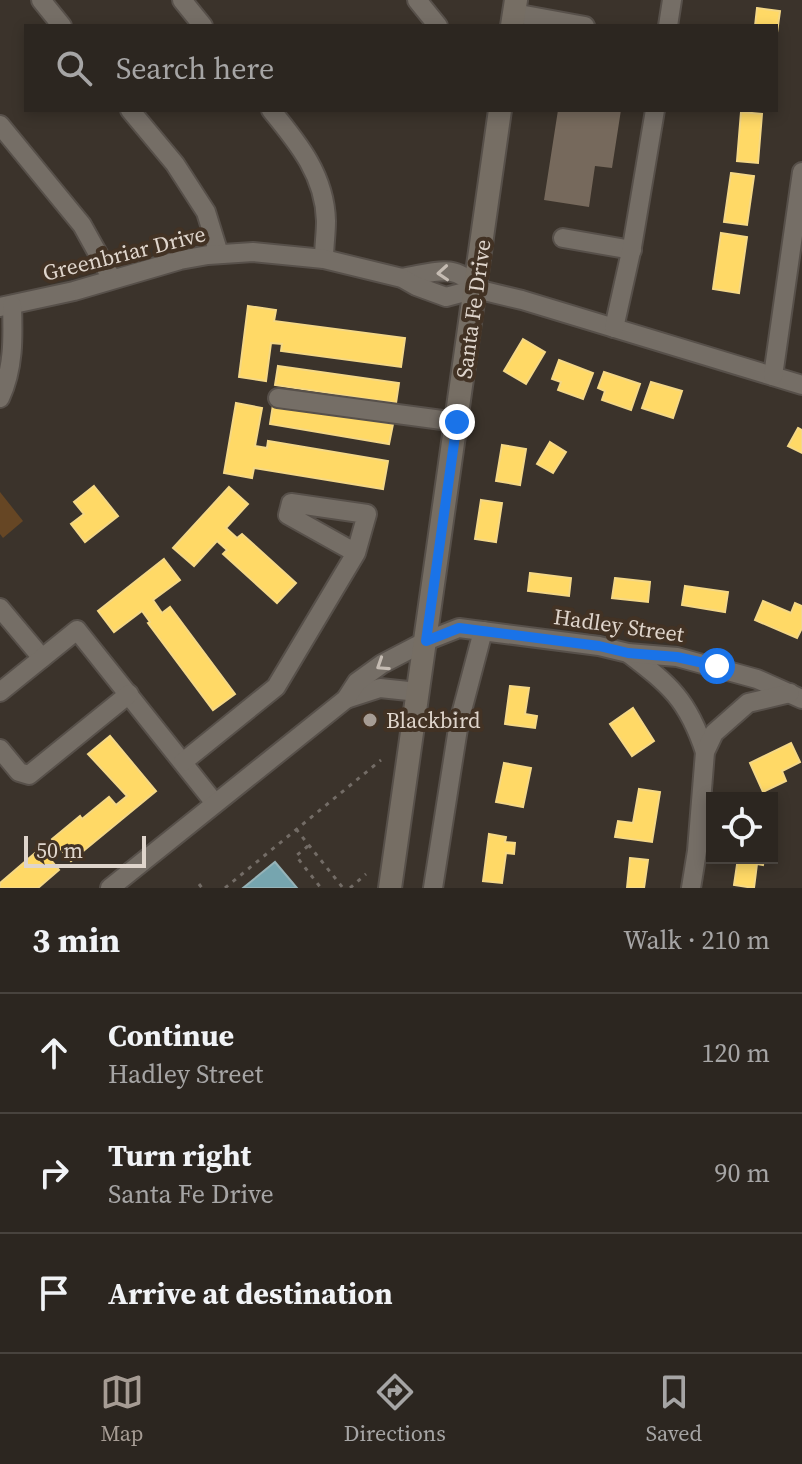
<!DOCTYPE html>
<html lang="en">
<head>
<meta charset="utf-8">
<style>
	:root { --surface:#2c2620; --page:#342e29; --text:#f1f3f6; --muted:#a6a5a5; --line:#48433e; --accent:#a69c94 }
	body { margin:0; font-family:"Source Serif 4",serif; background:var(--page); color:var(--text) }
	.controls { position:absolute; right:24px; bottom:24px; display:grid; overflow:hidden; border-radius:0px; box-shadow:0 4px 12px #0003 }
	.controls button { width:72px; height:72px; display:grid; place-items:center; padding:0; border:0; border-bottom:2px solid var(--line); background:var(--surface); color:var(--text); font:40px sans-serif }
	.scale { position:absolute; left:24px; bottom:20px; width:122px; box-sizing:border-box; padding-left:8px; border:4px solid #dfd5cc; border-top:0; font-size:22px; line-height:28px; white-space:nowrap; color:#dfd5cc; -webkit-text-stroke:6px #423224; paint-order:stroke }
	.stop { position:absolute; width:24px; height:24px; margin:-18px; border:6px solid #1a73e8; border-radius:50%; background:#fff }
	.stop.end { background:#1a73e8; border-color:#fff; box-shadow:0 2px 8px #0008 }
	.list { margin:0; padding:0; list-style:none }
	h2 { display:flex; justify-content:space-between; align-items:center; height:104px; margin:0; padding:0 32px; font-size:34px }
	h2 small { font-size:26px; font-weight:400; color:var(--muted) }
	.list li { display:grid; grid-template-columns:52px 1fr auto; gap:24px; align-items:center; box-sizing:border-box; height:120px; padding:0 32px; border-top:2px solid var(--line) }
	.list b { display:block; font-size:30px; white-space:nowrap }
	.list p { margin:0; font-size:26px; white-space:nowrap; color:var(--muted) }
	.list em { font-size:26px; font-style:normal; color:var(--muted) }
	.icon { flex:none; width:44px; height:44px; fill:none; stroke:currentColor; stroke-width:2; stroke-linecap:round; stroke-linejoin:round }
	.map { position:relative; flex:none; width:802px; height:888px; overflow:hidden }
	.search { position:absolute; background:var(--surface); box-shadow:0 4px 12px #0003; left:24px; right:24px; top:24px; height:88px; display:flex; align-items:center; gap:20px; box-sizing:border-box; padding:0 28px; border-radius:0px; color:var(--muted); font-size:30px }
	.sheet { height:464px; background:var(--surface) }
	nav { display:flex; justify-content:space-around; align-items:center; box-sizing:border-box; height:112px; border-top:2px solid var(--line); background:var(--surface); font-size:22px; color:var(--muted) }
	nav a { display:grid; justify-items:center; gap:4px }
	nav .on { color:var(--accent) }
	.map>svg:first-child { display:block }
	.green { fill:#664624 }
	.homes { fill:#ffd966; stroke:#f5d885; stroke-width:2 }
	.public { fill:#76a5af; stroke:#96b3b8; stroke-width:2 }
	.building { fill:#76695c }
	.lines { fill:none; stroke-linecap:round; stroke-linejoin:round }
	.minor-casing { stroke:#57504a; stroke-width:22 }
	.major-casing { stroke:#57504a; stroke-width:26 }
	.path { stroke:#736c66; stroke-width:3; stroke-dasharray:4 6; stroke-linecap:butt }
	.minor { stroke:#756e66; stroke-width:18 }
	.major { stroke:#766e64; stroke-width:22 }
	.oneway { stroke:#c4bbb2 }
	.route { stroke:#1a73e8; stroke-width:10 }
	.poi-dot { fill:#a69c94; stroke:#423224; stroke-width:3 }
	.labels { text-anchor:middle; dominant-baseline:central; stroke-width:8; stroke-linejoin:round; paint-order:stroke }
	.street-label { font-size:22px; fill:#dfd5cc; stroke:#423224 }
	.poi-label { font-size:22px; fill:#dfd5cc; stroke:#423224; text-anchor:start }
</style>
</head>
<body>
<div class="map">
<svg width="802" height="888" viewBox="0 0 802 888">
	<rect width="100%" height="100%" fill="#3b332b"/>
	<polygon class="green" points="0,492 23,521 3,538 0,534"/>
	<g class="homes">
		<polygon points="757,8 780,11 776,40 776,26 755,26"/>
		<polygon points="741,112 762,114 758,163 737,161"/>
		<polygon points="731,173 754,176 747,225 724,222"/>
		<polygon points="721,233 747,237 739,293 713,289"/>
		<polygon points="248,306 276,310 274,321 405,338 401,367 281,351 282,344 271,343 266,381 239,377"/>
		<polygon points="523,339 545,352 526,384 504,371"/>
		<polygon points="559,360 593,373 583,399 558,390 561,382 552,379"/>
		<polygon points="278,366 399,383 396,403 275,385"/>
		<polygon points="604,372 640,384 631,410 602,400 605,391 598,388"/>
		<polygon points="651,382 682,391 673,418 642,408"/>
		<polygon points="236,403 262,408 255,446 267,448 268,441 388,461 383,489 254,468 252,478 224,473"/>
		<polygon points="273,405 393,424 389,444 270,424"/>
		<polygon points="798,428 802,430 802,453 788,446"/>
		<polygon points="550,442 566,452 553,473 537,464"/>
		<polygon points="502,445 526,449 520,485 496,481"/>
		<polygon points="94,486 118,516 85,542 71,524 84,514 74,502"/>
		<polygon points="229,487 248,504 226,528 237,538 242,534 296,583 277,603 223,554 227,550 217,541 194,566 173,548"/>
		<polygon points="481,500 502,503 496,542 475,539"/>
		<polygon points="164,559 180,580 153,600 162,613 170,607 235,694 213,710 148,623 150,622 142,611 114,632 98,611"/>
		<polygon points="530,573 571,578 569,596 528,591"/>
		<polygon points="615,578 650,582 648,602 612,598"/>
		<polygon points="685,586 728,592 725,612 682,605"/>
		<polygon points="763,601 791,613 795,603 802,606 802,628 797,638 755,620"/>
		<polygon points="510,686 529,688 525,714 537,716 535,728 505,724"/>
		<polygon points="633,708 654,741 632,756 610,724"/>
		<polygon points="110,736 156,791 71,861 52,839 80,816 82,819 109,797 116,805 127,796 88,754"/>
		<polygon points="791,743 800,762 782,771 786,781 763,792 750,763"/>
		<polygon points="504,763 531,768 523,807 496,802"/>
		<polygon points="639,789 660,792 652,842 615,837 618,821 633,823"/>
		<polygon points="489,834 506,837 505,842 515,843 514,854 506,853 502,883 483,881"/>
		<polygon points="41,848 59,870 38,888 0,888 0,883"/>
		<polygon points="630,858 648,860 644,888 627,888"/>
		<polygon points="738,858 764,858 763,865 757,864 754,888 734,885"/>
	</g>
	<polygon class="public" points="275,862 297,888 243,888"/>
	<polygon class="building" points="558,110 621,110 612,168 595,166 589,207 544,200"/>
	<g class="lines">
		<defs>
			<g id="minor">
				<polyline points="41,0 62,26"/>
				<polyline points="182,0 203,26"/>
				<polyline points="417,0 438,26"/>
				<polyline points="514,13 585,26"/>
				<polyline points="668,26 672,0"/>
				<polyline points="130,110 175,164 206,212 219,254"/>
				<path d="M271,110C299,144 325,176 326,221C326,234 324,246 324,259"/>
				<polyline points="0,125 82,225 112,279"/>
				<polyline points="563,238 632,250"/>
				<path d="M402,278C433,273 456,261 476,289"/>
				<polyline points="476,289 522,300 802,385"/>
				<polyline points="0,307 74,291 180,260 208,255 253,252 324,259 402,278 416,286 446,297 476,289"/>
				<polyline points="614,328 632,247 655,110"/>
				<polyline points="773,376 802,172"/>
				<path d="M0,398C14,368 13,337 12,305"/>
				<polyline points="278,398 457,422"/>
				<polyline points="0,608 42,658"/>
				<path d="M628,653C670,685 688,700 705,752"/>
				<polyline points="0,692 77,630 214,802"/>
				<polyline points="346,699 380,688 418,692"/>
				<polyline points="0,749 19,772 29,775 129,694"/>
				<polyline points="183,762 276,687 356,553 288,515 291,503 367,514 356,553"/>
				<polyline points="110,888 346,699 357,682 382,664 426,641 459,628 599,646 628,653 677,657 757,679 802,699"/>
				<polyline points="433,888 459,722 483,631"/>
				<polyline points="691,888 697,851 705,752 714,733 748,703 790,693"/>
			</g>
			<g id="major">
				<polyline points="512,26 516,0"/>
				<polyline points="390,888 500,110"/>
			</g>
		</defs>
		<use href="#minor" class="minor-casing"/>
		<use href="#major" class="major-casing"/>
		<g class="path">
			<polyline points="296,829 343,888"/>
			<polyline points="308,846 296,856 321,888"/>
			<polyline points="199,884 202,888"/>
			<polyline points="225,888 381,760"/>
			<polyline points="350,888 366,874"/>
		</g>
		<use href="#minor" class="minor"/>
		<use href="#major" class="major"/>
	</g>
	<defs><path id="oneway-chevron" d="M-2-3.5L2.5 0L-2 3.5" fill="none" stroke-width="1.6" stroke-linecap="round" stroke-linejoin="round" transform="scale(2)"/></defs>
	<g class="oneway">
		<use href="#oneway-chevron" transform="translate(443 273) rotate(176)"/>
		<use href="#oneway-chevron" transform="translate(382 665) rotate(147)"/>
	</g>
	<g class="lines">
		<polyline class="route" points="457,422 426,641 459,628 599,646 628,653 677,657 717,666"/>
	</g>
	<circle class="poi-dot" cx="370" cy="720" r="8"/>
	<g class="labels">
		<g class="street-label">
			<text transform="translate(124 253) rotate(-14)">Greenbriar Drive</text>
			<text transform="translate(473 309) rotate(-82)">Santa Fe Drive</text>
			<text transform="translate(619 625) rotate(8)">Hadley Street</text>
		</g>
		<g class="poi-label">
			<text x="386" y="720">Blackbird</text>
		</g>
	</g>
</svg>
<div class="controls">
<button><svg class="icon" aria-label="locate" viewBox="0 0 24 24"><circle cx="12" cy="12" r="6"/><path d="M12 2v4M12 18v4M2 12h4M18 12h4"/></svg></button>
</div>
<div class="scale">50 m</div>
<div class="stop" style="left:717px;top:666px"></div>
<div class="stop end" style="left:457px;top:422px"></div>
<div class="search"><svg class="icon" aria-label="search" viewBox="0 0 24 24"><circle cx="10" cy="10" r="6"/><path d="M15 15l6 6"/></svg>Search here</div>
</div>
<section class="sheet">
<h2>3 min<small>Walk · 210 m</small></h2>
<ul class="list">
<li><svg class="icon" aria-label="ahead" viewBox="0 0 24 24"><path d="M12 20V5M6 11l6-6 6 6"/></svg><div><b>Continue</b><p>Hadley Street</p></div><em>120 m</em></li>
<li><svg class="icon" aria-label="right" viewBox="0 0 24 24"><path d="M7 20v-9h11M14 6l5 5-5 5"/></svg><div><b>Turn right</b><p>Santa Fe Drive</p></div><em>90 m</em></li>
<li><svg class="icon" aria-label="arrive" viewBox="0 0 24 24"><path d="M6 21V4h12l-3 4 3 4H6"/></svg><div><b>Arrive at destination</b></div></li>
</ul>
</section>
<nav>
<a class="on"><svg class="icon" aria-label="map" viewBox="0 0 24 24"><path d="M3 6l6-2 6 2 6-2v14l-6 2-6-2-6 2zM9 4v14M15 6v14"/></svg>Map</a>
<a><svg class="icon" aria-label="directions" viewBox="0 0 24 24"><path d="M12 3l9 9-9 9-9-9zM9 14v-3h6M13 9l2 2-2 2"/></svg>Directions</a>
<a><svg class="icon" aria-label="saved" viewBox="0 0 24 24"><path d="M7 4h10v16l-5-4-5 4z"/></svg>Saved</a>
</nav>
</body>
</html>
